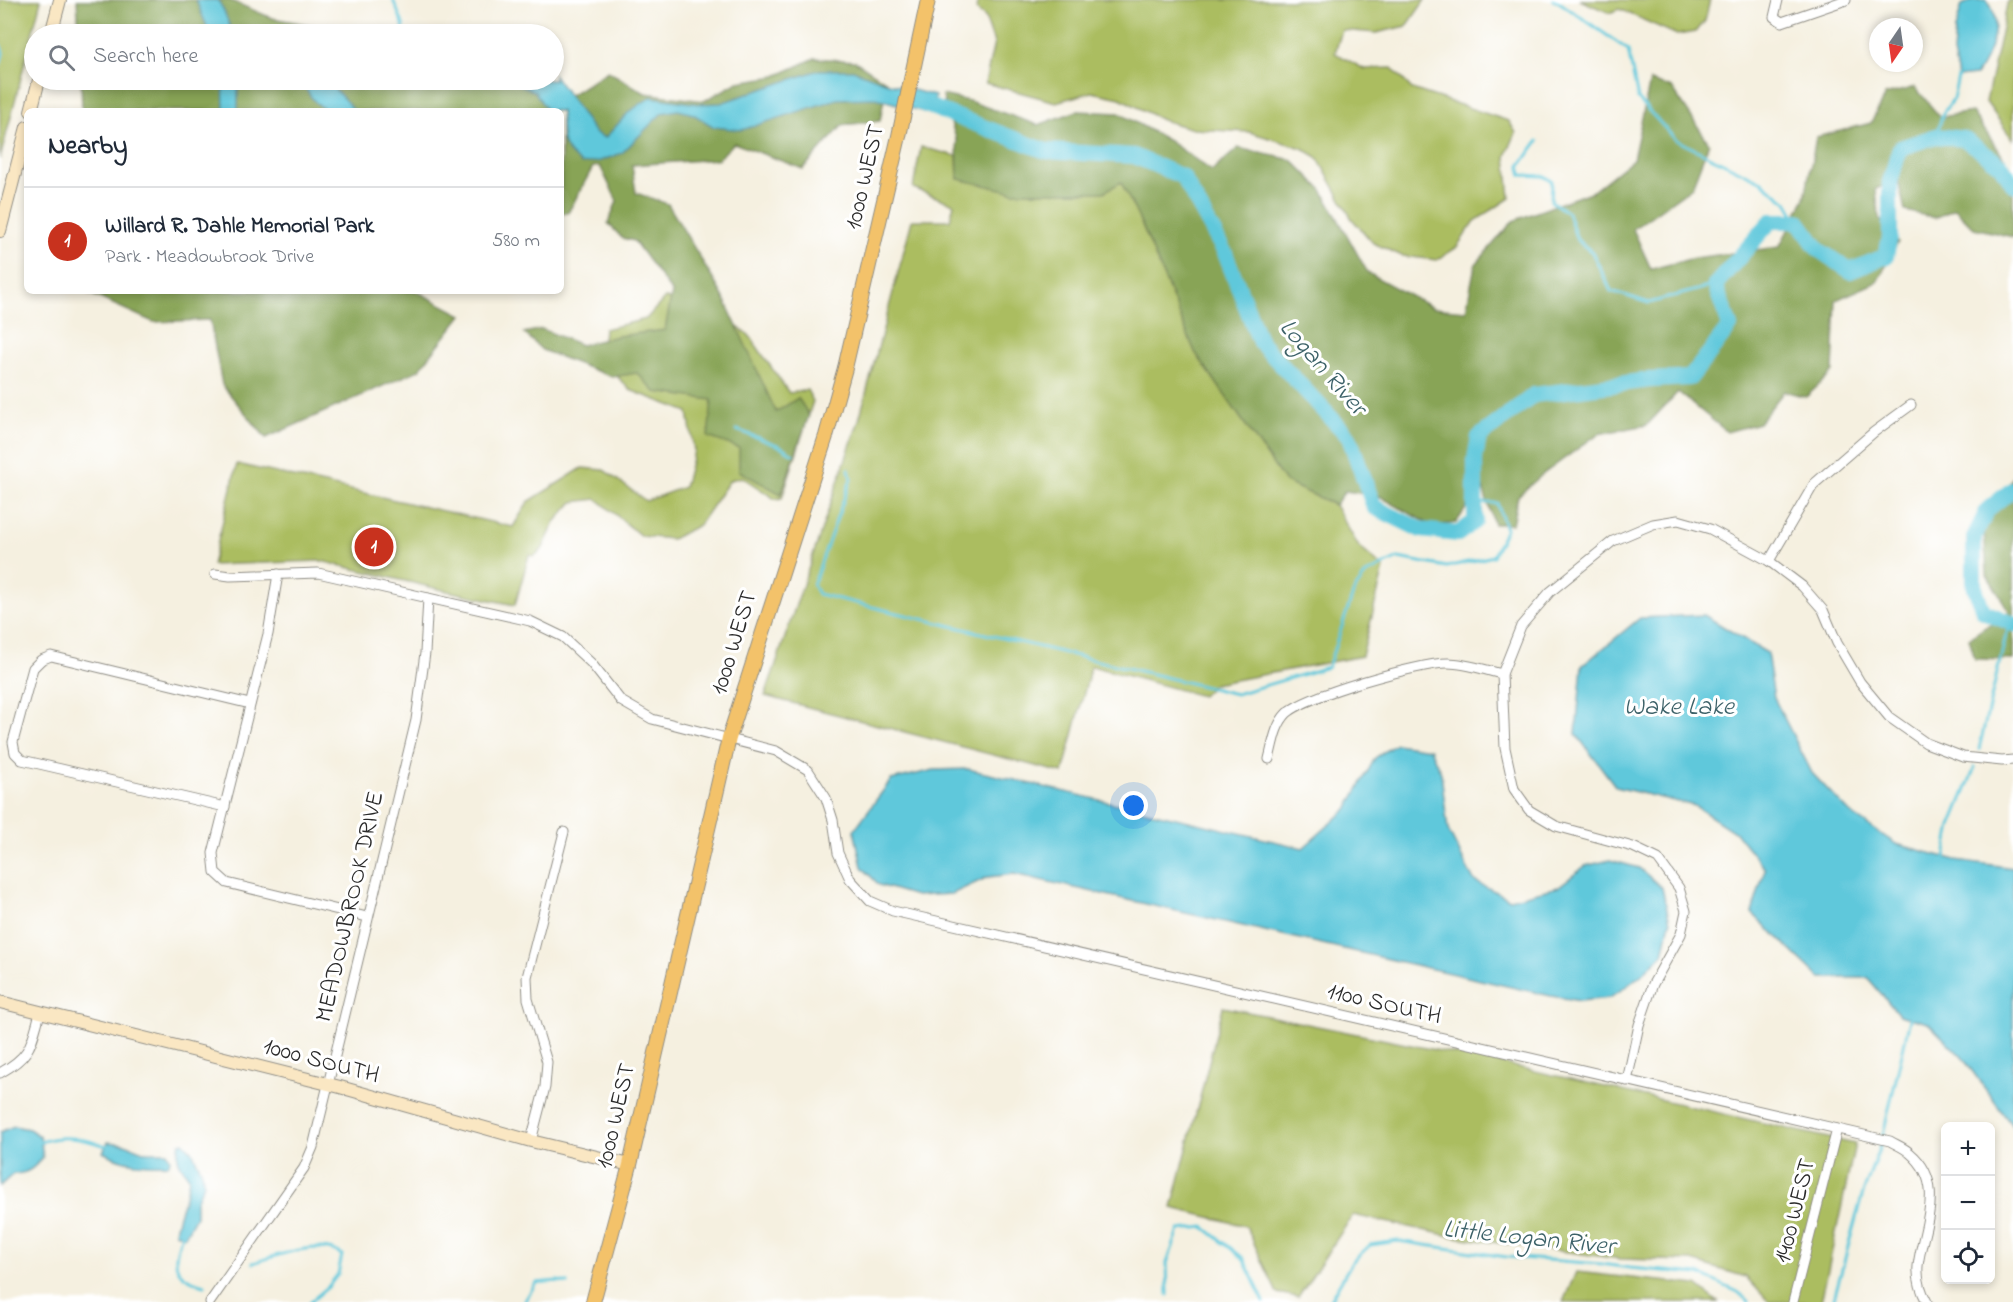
<!DOCTYPE html>
<html lang="en">
<head>
<meta charset="utf-8">
<style>
	:root { --surface:#fff; --page:#f2f2f3; --text:#1f2937; --muted:#747a83; --line:#e0e1e3; --accent:#c8321e }
	body { margin:0; font-family:"Indie Flower",sans-serif; background:var(--page); color:var(--text) }
	.controls { position:absolute; right:18px; bottom:18px; display:grid; overflow:hidden; border-radius:9px; box-shadow:0 3px 9px #0003 }
	.controls button { width:54px; height:54px; display:grid; place-items:center; padding:0; border:0; border-bottom:2px solid var(--line); background:var(--surface); color:var(--text); font:30px sans-serif }
	.compass { position:absolute; left:1869px; top:18px; width:54px; height:54px; border-radius:50%; background:var(--surface); box-shadow:0 3px 9px #0003; rotate:193deg }
	.you { position:absolute; left:1134px; top:806px; width:21px; height:21px; margin:-15px; border:4px solid #fff; border-radius:50%; background:#1a73e8; box-shadow:0 0 0 9px #1a73e833 }
	.badge { display:grid; place-items:center; width:39px; height:39px; border-radius:50%; background:var(--accent); color:#fff; font-size:20px; font-weight:700 }
	.pin { position:absolute; translate:-50% -50%; border:3px solid #fff; box-shadow:0 2px 6px #0006 }
	.list { margin:0; padding:0; list-style:none }
	h2 { display:flex; justify-content:space-between; align-items:center; height:78px; margin:0; padding:0 24px; font-size:26px }
	h2 small { font-size:20px; font-weight:400; color:var(--muted) }
	.list li { display:grid; grid-template-columns:39px 1fr auto; gap:18px; align-items:center; box-sizing:border-box; height:108px; padding:0 24px; border-top:2px solid var(--line) }
	.list b { display:block; font-size:22px; white-space:nowrap }
	.list p { margin:0; font-size:20px; white-space:nowrap; color:var(--muted) }
	.list em { font-size:20px; font-style:normal; color:var(--muted) }
	.icon { flex:none; width:33px; height:33px; fill:none; stroke:currentColor; stroke-width:2; stroke-linecap:round; stroke-linejoin:round }
	.map { position:relative; flex:none; width:2013px; height:1302px; overflow:hidden }
	.search { position:absolute; background:var(--surface); box-shadow:0 3px 9px #0003; left:24px; top:24px; width:540px; height:66px; display:flex; align-items:center; gap:15px; box-sizing:border-box; padding:0 21px; border-radius:33px; color:var(--muted); font-size:22px }
	.panel { position:absolute; background:var(--surface); box-shadow:0 3px 9px #0003; left:24px; top:108px; width:540px; height:186px; border-radius:9px }
	.map>svg:first-child { display:block }
	.green { fill:#abbd60; stroke:#6b7446; stroke-width:1.5 }
	.forest { fill:#88a456; stroke:#5a6840; stroke-width:1.5 }
	.water { fill:#5fc8db; stroke:#457a83; stroke-width:1.5 }
	.lines { fill:none; stroke-linecap:round; stroke-linejoin:round }
	.stream { stroke:#5fc8db; stroke-width:3 }
	.river { stroke:#5fc8db; stroke-width:16 }
	.street-casing { stroke:#908e86; stroke-width:11 }
	.secondary-casing { stroke:#908e86; stroke-width:14 }
	.primary-casing { stroke:#908e86; stroke-width:16 }
	.street { stroke:#fff; stroke-width:9 }
	.secondary { stroke:#fae7c3; stroke-width:12 }
	.primary { stroke:#f3c26a; stroke-width:14 }
	.labels { text-anchor:middle; dominant-baseline:central; stroke-width:6; stroke-linejoin:round; paint-order:stroke }
	.street-label { font-size:24px; fill:#2b2b2b; stroke:#fff }
	.water-label { font-size:26px; font-style:italic; fill:#3d6269; stroke:#fff }
</style>
</head>
<body>
<div class="map">
<svg width="2013" height="1302" viewBox="0 0 2013 1302">
	<rect width="100%" height="100%" fill="#fff"/>
	<filter id="ink" filterUnits="userSpaceOnUse"><feTurbulence type="fractalNoise" baseFrequency=".0167" numOctaves="2"/><feDisplacementMap in="SourceGraphic" scale="12" xChannelSelector="R" yChannelSelector="G"/><feConvolveMatrix kernelMatrix="1 2 1 2 8 2 1 2 1" color-interpolation-filters="sRGB"/></filter>
	<filter id="wash" filterUnits="userSpaceOnUse"><feTurbulence type="fractalNoise" baseFrequency=".008" numOctaves="4" result="noise"/><feDisplacementMap in="SourceGraphic" scale="24" xChannelSelector="R" yChannelSelector="G"/><feGaussianBlur stdDeviation="1.35" result="paint"/><feColorMatrix in="noise" values="0 0 0 0 0 0 0 0 0 0 0 0 0 0 0 0 0 1.4 0 .05"/><feComposite in="paint" operator="in"/></filter>
	<g filter="url(#wash)">
		<rect width="100%" height="100%" fill="#f5f0e0"/>
		<g class="green">
			<polygon points="0,0 41,0 0,159"/>
			<polygon points="979,0 1425,0 1407,26 1376,33 1342,30 1335,53 1364,69 1392,68 1412,89 1509,121 1516,133 1506,156 1510,198 1475,221 1456,248 1437,260 1402,256 1373,243 1352,219 1317,157 1302,148 1249,132 1193,129 1162,120 1120,98 1092,92 1056,102 985,83 994,43 985,17 976,10"/>
			<polygon points="1580,0 1710,0 1705,21 1696,32 1677,35 1619,9 1610,13"/>
			<polygon points="2008,0 2013,0 2013,140 1986,102"/>
			<polygon points="921,147 957,156 958,179 1121,182 1143,227 1195,352 1285,482 1335,505 1359,547 1384,568 1362,656 1214,684 1202,696 1091,666 1063,773 765,696 859,420 912,220 950,220 954,204 913,188"/>
			<polygon points="665,298 708,306 749,335 789,393 807,390 813,401 782,498 775,499 742,477 730,480 699,525 672,539 641,536 597,499 573,502 555,522 542,550 534,556 529,555 515,605 447,591 321,561 212,565 237,464 513,527 528,502 582,468 604,470 646,501 684,487 694,451 688,412 630,390 601,359 604,329 646,319"/>
			<polygon points="1223,1007 1500,1063 1855,1144 1821,1302 1769,1302 1746,1277 1692,1261 1621,1259 1455,1237 1353,1215 1298,1297 1277,1293 1246,1226 1172,1208"/>
			<polygon points="1576,1272 1697,1285 1718,1302 1563,1302"/>
		</g>
		<g class="forest">
			<polygon points="77,0 229,0 272,18 361,34 79,34"/>
			<polygon points="815,58 855,61 887,82 880,121 843,125 803,169 734,143 718,159 632,165 636,193 668,204 723,296 776,412 798,398 809,415 781,494 739,471 739,448 708,437 712,400 655,392 637,373 612,377 542,350 524,333 542,329 581,345 618,336 665,330 672,292 634,241 622,238 608,223 617,201 600,166 593,167 568,213 561,213 561,111 82,111 81,80 550,80 570,95 608,71 645,93 704,101 738,82 776,76"/>
			<polygon points="1650,81 1672,88 1709,143 1692,187 1633,229 1651,269 1694,258 1779,247 1805,198 1816,137 1871,123 1885,95 1915,87 1940,117 1972,112 2013,171 2013,237 1974,228 1955,209 1935,218 1905,211 1898,180 1876,189 1879,218 1898,242 1877,282 1836,300 1833,372 1806,397 1784,391 1759,423 1727,432 1678,392 1647,425 1598,434 1542,475 1518,496 1512,524 1494,524 1482,485 1456,523 1432,526 1379,496 1345,491 1335,505 1285,482 1195,352 1143,227 1121,182 1104,192 1014,192 958,179 957,141 942,95 969,101 1038,125 1077,111 1119,113 1169,141 1212,171 1238,148 1292,160 1322,190 1368,273 1433,308 1466,311 1475,265 1513,221 1593,191 1633,159"/>
			<polygon points="84,291 416,291 462,315 419,370 266,438 222,385 210,320 153,322"/>
			<polygon points="2013,477 2013,660 1975,659 1969,638 2009,611 1987,575 1984,531"/>
		</g>
		<g class="water">
			<polygon points="196,0 218,0 224,11 233,34 210,34"/>
			<path d="M1972,0H1987C2004,22 1990,54 1976,75L1958,77L1953,53L1955,30L1962,5Z"/>
			<path d="M819,70H853L882,81L935,96L931,114L876,98L837,99L742,130L714,127L693,114L678,110L662,113L622,153L600,161L582,164C559,148 561,138 561,111H547L535,92L510,80H554V75L595,133L605,138L629,112L651,97L699,104L721,103Z"/>
			<polygon points="223,80 238,80 238,111 224,111"/>
			<path d="M300,80H336L334,88L355,111C319,111 319,110 300,80Z"/>
			<polygon points="1704,615 1767,653 1774,698 1812,773 1850,813 1896,844 1956,860 2013,868 2013,1127 1962,1057 1928,1023 1899,1015 1868,978 1820,978 1752,913 1765,869 1736,833 1695,806 1616,787 1576,734 1582,666 1640,618"/>
			<polygon points="1396,744 1430,749 1441,773 1448,830 1474,881 1510,899 1558,887 1585,866 1610,860 1639,868 1662,888 1670,922 1663,954 1639,977 1610,998 1580,1001 1551,996 1014,874 988,877 952,894 916,896 879,885 862,867 854,830 891,780 934,770 968,769 1303,848 1348,808 1375,758"/>
			<path d="M14,1126L29,1129L40,1136L43,1157C34,1168 28,1174 13,1174L0,1186V1132Z"/>
			<path d="M108,1142L125,1144L146,1152H167L170,1158L169,1164C145,1165 124,1164 103,1152Z"/>
			<path d="M183,1142L192,1151L202,1172L204,1184L196,1201V1216L185,1236L175,1233C177,1213 188,1196 189,1177C179,1163 175,1161 180,1143Z"/>
		</g>
		<g class="lines">
			<g class="stream">
				<polyline points="393,0 403,24 404,34"/>
				<polyline points="1553,0 1559,2 1628,50 1638,99 1676,140 1762,182 1787,202 1798,221"/>
				<polyline points="0,44 3,53 0,65"/>
				<polyline points="1936,136 1943,113 1953,99 1958,77"/>
				<polyline points="1538,141 1520,166 1521,175 1543,176 1552,181 1551,201 1568,213 1577,240 1592,252 1611,291 1649,303 1715,285"/>
				<polyline points="737,430 780,446 793,454"/>
				<polyline points="849,469 851,479 813,585 818,594 1236,694 1328,667 1354,591 1366,574 1398,558 1447,567 1493,556 1506,529 1497,503 1475,503"/>
				<polyline points="1979,749 2006,635 2011,625"/>
				<polyline points="1944,862 1951,826 1975,767"/>
				<path d="M38,1143C64,1133 84,1139 110,1147"/>
				<path d="M183,1232C172,1262 170,1276 205,1285"/>
				<path d="M253,1263C276,1256 322,1238 342,1255L338,1274L328,1287L310,1302"/>
				<polyline points="1168,1295 1167,1263 1179,1230 1204,1227 1243,1258 1264,1302"/>
				<polyline points="524,1302 536,1283 558,1281 568,1283"/>
				<polyline points="1329,1302 1352,1262 1370,1245 1398,1241 1507,1257 1601,1264 1630,1268 1699,1274 1738,1292 1749,1302"/>
				<polyline points="1833,1302 1862,1196 1881,1143 1911,1015"/>
			</g>
			<g class="river">
				<polyline points="913,100 1046,151 1134,156 1183,177 1225,253 1260,342 1349,437 1374,507 1421,530 1458,534 1475,521 1475,459 1479,437 1534,395 1650,380 1690,378 1730,326 1715,285 1771,221 1798,221 1819,250 1850,271 1886,256 1890,237 1890,182 1900,148 1936,136 1964,139 2001,165 2013,184"/>
				<polyline points="2013,489 1988,509 1974,537 1974,585 1983,611 2013,624"/>
			</g>
		</g>
	</g>
	<g filter="url(#ink)">
		<g class="lines">
			<defs>
				<g id="street">
					<polyline points="1778,0 1774,17 1782,22 1846,0"/>
					<polyline points="1769,561 1814,484 1874,432 1911,405"/>
					<path d="M215,574L230,576L318,573L530,621L563,637L591,663L621,701L652,719L776,751L808,770L826,798L833,820L838,853L850,879L870,901L893,911L1890,1141C1897,1145 1905,1148 1910,1153C1948,1185 1922,1228 1918,1266C1917,1279 1921,1291 1927,1302"/>
					<polyline points="278,574 268,634 213,853 215,872 227,883 367,917"/>
					<path d="M1269,759C1273,744 1275,725 1287,713C1308,695 1418,663 1448,663C1465,663 1485,670 1502,674"/>
					<polyline points="225,807 22,760 15,753 13,742 33,668 41,660 51,656 250,704"/>
					<path d="M0,1073C31,1056 31,1045 40,1013"/>
					<polyline points="1627,1081 1639,1025 1653,984 1681,934 1686,911 1679,888 1658,859 1633,847 1556,826 1529,810 1514,789 1505,748 1502,674 1521,626 1550,592 1613,541 1653,524 1678,520 1710,529 1769,561 1802,586 1823,610 1837,643 1860,682 1889,717 1926,743 1963,757 2002,761 2013,760"/>
					<polyline points="531,1141 545,1087 547,1062 528,999 527,977 564,832"/>
					<polyline points="210,1302 304,1168 313,1147 416,720 425,653 428,598"/>
					<polyline points="1793,1302 1837,1129"/>
				</g>
				<g id="secondary">
					<polyline points="51,34 60,0"/>
					<polyline points="31,111 39,80"/>
					<polyline points="0,231 27,127"/>
					<polyline points="0,1002 340,1087 531,1141 630,1165"/>
				</g>
				<polyline id="primary" points="593,1302 630,1165 729,738 826,436 845,368 899,136 928,0"/>
			</defs>
			<use href="#street" class="street-casing"/>
			<use href="#secondary" class="secondary-casing"/>
			<use href="#primary" class="primary-casing"/>
			<use href="#street" class="street"/>
			<use href="#secondary" class="secondary"/>
			<use href="#primary" class="primary"/>
		</g>
	</g>
	<g class="labels">
		<g class="street-label">
			<text transform="translate(866 177) rotate(-77)">1000 WEST</text>
			<text transform="translate(735 643) rotate(-73)">1000 WEST</text>
			<text transform="translate(351 907) rotate(-77)">MEADOWBROOK DRIVE</text>
			<text transform="translate(1384 1005) rotate(13)">1100 SOUTH</text>
			<text transform="translate(321 1062) rotate(15)">1000 SOUTH</text>
			<text transform="translate(617 1116) rotate(-77)">1000 WEST</text>
			<text transform="translate(1796 1211) rotate(-76)">1400 WEST</text>
		</g>
		<g class="water-label">
			<text transform="translate(1322 368) rotate(49)">Logan River</text>
			<text x="1679" y="708">Wake Lake</text>
			<text transform="translate(1529 1239) rotate(6)">Little Logan River</text>
		</g>
	</g>
</svg>
<div class="controls">
<button>+</button>
<button>−</button>
<button><svg class="icon" aria-label="locate" viewBox="0 0 24 24"><circle cx="12" cy="12" r="6"/><path d="M12 2v4M12 18v4M2 12h4M18 12h4"/></svg></button>
</div>
<svg class="compass" viewBox="-18 -18 36 36"><path d="M0-13l5 13h-10z" fill="#e53935"/><path d="M0 13l5-13h-10z" fill="#747a83"/></svg>
<div class="you"></div>
<div class="pin badge" style="left:374px;top:547px">1</div>
<div class="search"><svg class="icon" aria-label="search" viewBox="0 0 24 24"><circle cx="10" cy="10" r="6"/><path d="M15 15l6 6"/></svg>Search here</div>
<section class="panel">
<h2>Nearby<small></small></h2>
<ul class="list">
<li><span class="badge">1</span><div><b>Willard R. Dahle Memorial Park</b><p>Park · Meadowbrook Drive</p></div><em>580 m</em></li>
</ul>
</section>
</div>
</body>
</html>
